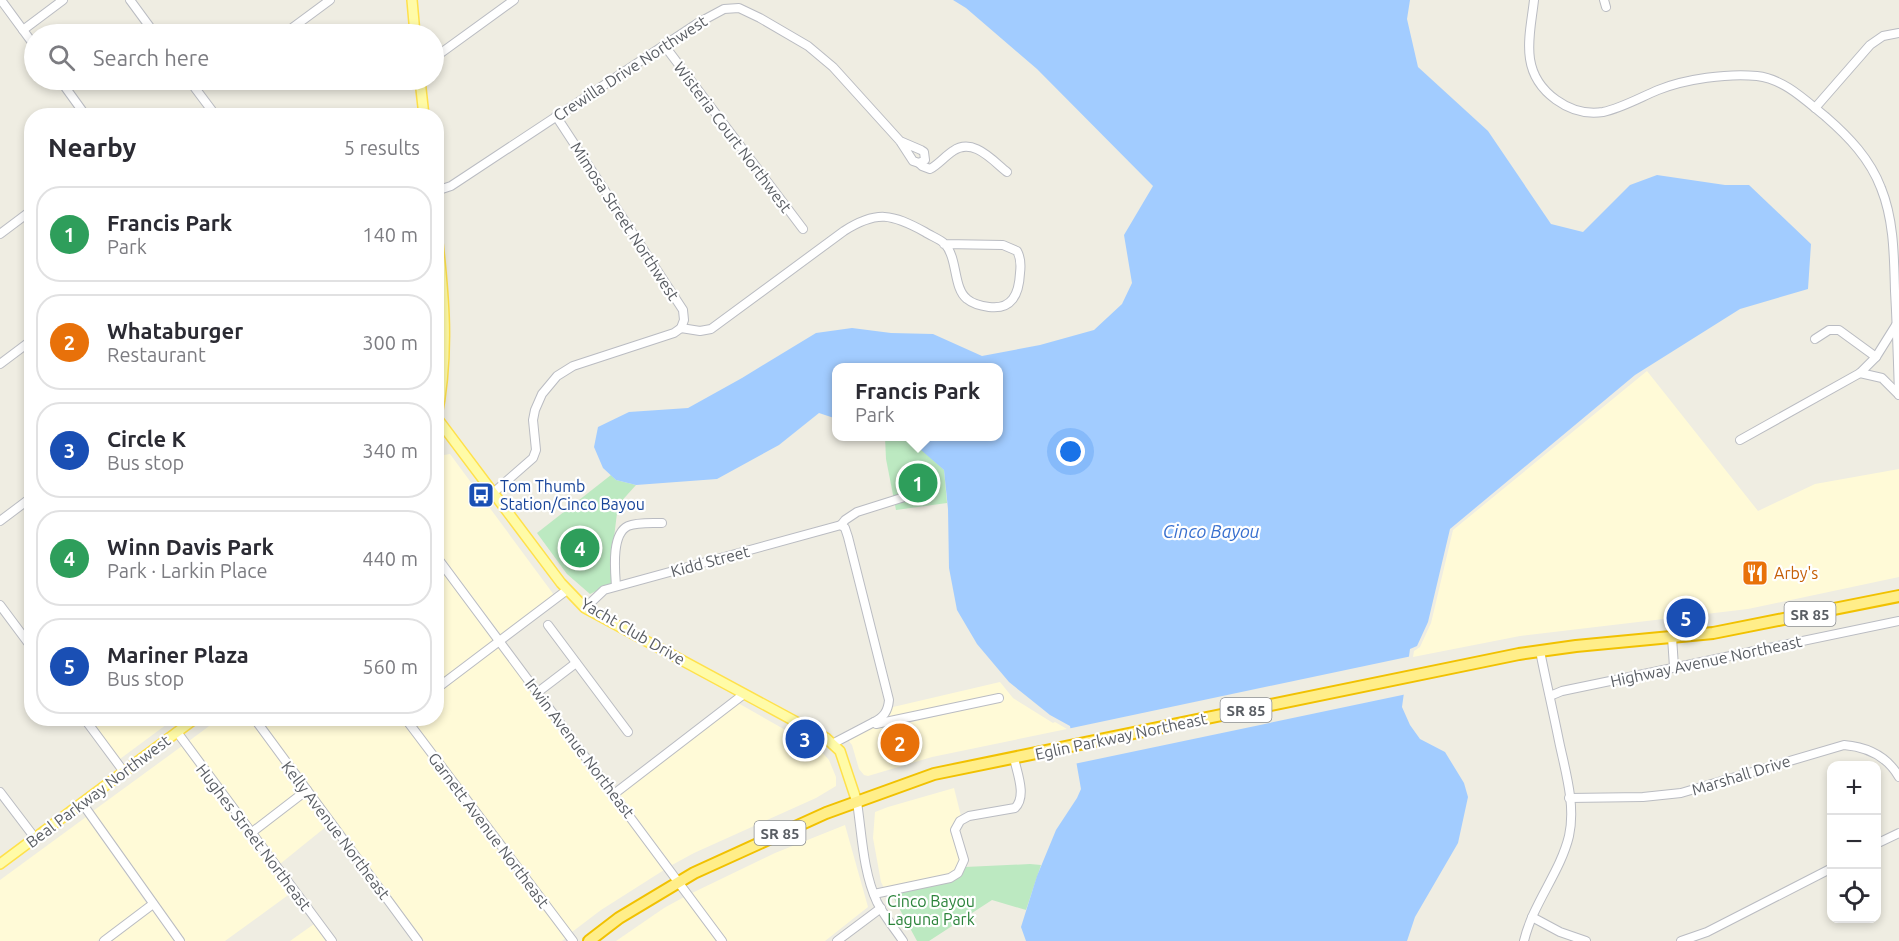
<!DOCTYPE html>
<html lang="en">
<head>
<meta charset="utf-8">
<style>
	:root { --surface:#fff; --page:#f7f7f7; --text:#2b2b33; --muted:#7c7c81; --line:#e1e1e2; --accent:#db2777 }
	body { margin:0; font-family:Ubuntu,sans-serif; background:var(--page); color:var(--text) }
	.controls { position:absolute; right:18px; bottom:18px; display:grid; overflow:hidden; border-radius:12px; box-shadow:0 3px 9px #0003 }
	.controls button { width:54px; height:54px; display:grid; place-items:center; padding:0; border:0; border-bottom:2px solid var(--line); background:var(--surface); color:var(--text); font:30px sans-serif }
	.you { position:absolute; left:1071px; top:452px; width:21px; height:21px; margin:-15px; border:4px solid #fff; border-radius:50%; background:#1a73e8; box-shadow:0 0 0 9px #1a73e833 }
	.badge { display:grid; place-items:center; width:39px; height:39px; border-radius:50%; background:var(--accent); color:#fff; font-size:20px; font-weight:700 }
	.pin { position:absolute; translate:-50% -50%; border:3px solid #fff; box-shadow:0 2px 6px #0006 }
	.popup { position:absolute; left:832px; top:363px; width:171px; height:78px; box-sizing:border-box; display:grid; place-content:center; border-radius:12px; background:var(--surface); filter:drop-shadow(0 2px 4px #0005); font-size:20px; white-space:nowrap; color:var(--muted) }
	.popup b { font-size:22px; color:var(--text) }
	.popup::after { content:''; position:absolute; left:50%; top:100%; margin-left:-12px; border:12px solid transparent; border-top-color:var(--surface) }
	.list { margin:0; padding:0; list-style:none }
	h2 { display:flex; justify-content:space-between; align-items:center; height:78px; margin:0; padding:0 24px; font-size:26px }
	h2 small { font-size:20px; font-weight:400; color:var(--muted) }
	.list li { display:grid; grid-template-columns:39px 1fr auto; gap:18px; align-items:center; box-sizing:border-box; height:96px; margin:0 12px 12px; padding:0 12px; border:2px solid var(--line); border-radius:24px }
	.list b { display:block; font-size:22px; white-space:nowrap }
	.list p { margin:0; font-size:20px; white-space:nowrap; color:var(--muted) }
	.list em { font-size:20px; font-style:normal; color:var(--muted) }
	.icon { flex:none; width:33px; height:33px; fill:none; stroke:currentColor; stroke-width:2; stroke-linecap:round; stroke-linejoin:round }
	.map { position:relative; flex:none; width:1899px; height:941px; overflow:hidden }
	.search { position:absolute; background:var(--surface); box-shadow:0 3px 9px #0003; left:24px; top:24px; width:420px; height:66px; display:flex; align-items:center; gap:15px; box-sizing:border-box; padding:0 21px; border-radius:33px; color:var(--muted); font-size:22px }
	.panel { position:absolute; background:var(--surface); box-shadow:0 3px 9px #0003; left:24px; top:108px; width:420px; height:618px; border-radius:24px }
	.map>svg:first-child { display:block }
	.commercial { fill:#fffad7 }
	.green { fill:#bce9c1 }
	.water { fill:#a2ccff }
	.pier { fill:#efede2 }
	.lines { fill:none; stroke-linecap:round; stroke-linejoin:round }
	.minor-casing { stroke:#babcc2; stroke-width:10 }
	.major-casing { stroke:#ffe14b; stroke-width:12 }
	.highway-casing { stroke:#f1c100; stroke-width:14 }
	.minor { stroke:#fff; stroke-width:8 }
	.major { stroke:#fffba7; stroke-width:9 }
	.highway { stroke:#ffee89; stroke-width:10 }
	.labels { text-anchor:middle; dominant-baseline:central; stroke-width:4.5; stroke-linejoin:round; paint-order:stroke }
	.shield { fill:#fff; stroke:#8c8e92; stroke-width:1.5 }
	.shield-label { font-size:15px; font-weight:bold; fill:#5a5e64 }
	.street-label { font-size:16px; fill:#5a5e64; stroke:#fff }
	.transit-label { font-size:16px; fill:#164399; stroke:#fff; text-anchor:start }
	.food-label { font-size:16px; fill:#c56008; stroke:#fff; text-anchor:start }
	.park-label { font-size:16px; fill:#2b833a; stroke:#fff }
	.water-label { font-size:18px; font-style:italic; fill:#3870cf; stroke:#fff }
</style>
</head>
<body>
<div class="map">
<svg width="1899" height="941" viewBox="0 0 1899 941">
	<rect width="100%" height="100%" fill="#efede2"/>
	<g class="commercial">
		<polygon points="1647,371 1758,511 1815,484 1899,469 1899,577 1748,609 1520,636 1413,657 1414,651 1420,647 1431,623 1453,530"/>
		<polygon points="450,454 554,595 501,635 437,549 437,467 439,459 444,455"/>
		<polygon points="437,564 494,640 437,684"/>
		<polygon points="499,647 664,870 601,910 572,932 411,719 436,718 437,693"/>
		<polygon points="1000,682 1013,698 1053,723 1055,722 1067,729 932,757 868,776 864,775 859,769 852,745 848,740 873,727 908,723 1003,701 1002,694 886,718 893,707"/>
		<polygon points="738,703 819,749 829,760 836,777 836,786 816,798 694,853 672,865 619,794"/>
		<polygon points="220,718 249,719 301,790 253,827 189,741"/>
		<polygon points="90,719 174,719 120,759"/>
		<polygon points="260,719 400,719 566,938 562,941 424,941"/>
		<polygon points="182,746 291,893 225,941 185,941 93,811"/>
		<polygon points="954,788 961,816 957,819 950,831 960,860 955,870 949,874 884,888 881,882 873,838 875,812 888,807"/>
		<polygon points="305,796 327,826 280,864 257,833"/>
		<polygon points="86,817 147,904 97,941 0,941 0,880"/>
		<polygon points="845,825 868,907 825,941 728,941 692,893 775,853"/>
		<polygon points="684,897 717,941 616,941 664,908"/>
		<polygon points="152,910 174,941 110,941"/>
		<polygon points="314,924 326,941 290,941"/>
	</g>
	<g class="green">
		<polygon points="885,437 908,437 944,470 947,503 896,510 886,459"/>
		<polygon points="611,475 616,480 636,485 618,505 611,562 611,584 590,594 567,574 537,533"/>
		<path d="M1030,864L1041,865L1026,910L992,900L929,941H917L892,895C911,890 955,883 965,867Z"/>
	</g>
	<polygon class="water" points="953,0 1410,0 1407,19 1418,67 1488,131 1551,224 1583,232 1630,185 1657,175 1725,185 1749,185 1811,244 1808,289 1740,309 1635,375 1450,529 1428,622 1417,646 1410,649 1402,707 1410,725 1420,739 1445,752 1464,783 1468,797 1458,843 1415,917 1407,941 1026,941 1021,927 1037,876 1056,830 1077,798 1081,789 1070,726 1050,715 1009,682 977,644 957,610 949,568 948,509 944,470 906,437 999,436 999,368 837,368 837,419 819,413 779,445 717,479 636,485 616,480 603,468 594,447 598,427 629,412 688,408 742,378 816,333 852,328 891,333 933,334 982,356 1040,345 1094,330 1122,304 1132,283 1124,235 1153,186 1037,69 966,8"/>
	<polygon class="pier" points="1412,656 1407,694 1074,764 1067,729"/>
	<g class="lines">
		<defs>
			<g id="minor">
				<polyline points="1,0 34,45"/>
				<polyline points="130,0 155,34"/>
				<path d="M1534,0C1532,19 1527,40 1530,59C1535,92 1570,117 1603,112C1622,108 1641,97 1658,90C1685,79 1728,73 1757,76C1784,79 1805,100 1826,117C1849,137 1870,159 1881,188C1894,220 1894,256 1895,291C1897,326 1898,361 1899,395"/>
				<polyline points="1604,0 1606,7"/>
				<polyline points="23,30 63,0"/>
				<polyline points="284,34 330,0"/>
				<polyline points="664,45 803,229"/>
				<polyline points="434,58 514,0"/>
				<polyline points="60,80 86,116"/>
				<polyline points="189,80 216,116"/>
				<polyline points="1815,108 1870,45 1883,36 1899,33"/>
				<polyline points="556,116 683,310 684,320 681,328"/>
				<path d="M919,163L922,166L930,169C939,164 945,156 953,151C973,137 992,160 1007,172"/>
				<polyline points="436,191 451,186 698,23 724,9 739,8 760,18 808,46 833,67 900,141 913,161 919,163 925,160 924,152 921,150 900,141"/>
				<polyline points="0,234 32,210"/>
				<polyline points="1815,339 1829,330 1839,330 1876,357"/>
				<polyline points="0,364 32,340"/>
				<polyline points="1860,373 1882,378 1899,395"/>
				<polyline points="1740,440 1860,373 1876,357 1896,325"/>
				<path d="M493,493L533,458L536,450L533,420L535,410L542,394L557,376L573,366L674,333L681,328L700,331L711,329L844,231C877,210 892,214 925,232C931,236 940,239 945,244C958,259 953,288 967,299C973,304 981,306 989,307C1012,310 1019,294 1020,273C1021,265 1021,258 1017,251L1003,245L944,244"/>
				<polyline points="0,521 32,497"/>
				<path d="M841,525L845,528L848,537L889,700C888,711 884,717 874,722"/>
				<polyline points="841,525 845,520 857,512 914,494"/>
				<polyline points="436,556 722,941"/>
				<path d="M616,586C615,571 611,534 628,526C637,522 652,523 662,523"/>
				<polyline points="0,605 32,648"/>
				<polyline points="585,608 604,590 841,525"/>
				<polyline points="548,625 628,732"/>
				<polyline points="1672,637 1674,667"/>
				<polyline points="436,689 567,590"/>
				<polyline points="538,692 576,663"/>
				<polyline points="1550,696 1562,691 1899,621"/>
				<polyline points="84,718 124,772"/>
				<polyline points="254,718 418,941"/>
				<polyline points="405,718 573,941"/>
				<polyline points="177,732 332,941"/>
				<polyline points="832,744 874,722 876,724 999,698"/>
				<polyline points="0,792 35,838"/>
				<polyline points="614,794 744,694"/>
				<path d="M1569,798L1643,797L1681,793L1844,745C1868,747 1887,756 1899,777"/>
				<path d="M857,802C862,835 863,872 877,902C884,916 895,929 903,941"/>
				<polyline points="82,803 180,941"/>
				<polyline points="251,833 307,790"/>
				<polyline points="1876,844 1899,833"/>
				<path d="M874,894L950,878L958,873L964,860L955,830L960,821L969,816L1015,808C1027,796 1017,773 1014,758"/>
				<polyline points="1532,917 1560,932 1586,941"/>
				<polyline points="104,941 153,904"/>
				<polyline points="837,941 881,908"/>
				<path d="M1524,941C1533,903 1560,873 1569,836C1576,805 1565,770 1559,741C1553,711 1546,681 1540,651"/>
				<polyline points="1681,941 1707,932 1832,868"/>
			</g>
			<g id="major">
				<polyline points="412,0 415,34"/>
				<polyline points="420,80 424,116"/>
				<path d="M436,226C444,293 450,354 436,421"/>
				<polyline points="437,418 561,583 585,608 826,738 840,751 857,802"/>
				<polyline points="0,864 196,718"/>
			</g>
			<polyline id="highway" points="589,941 619,918 694,873 826,813 934,774 1519,654 1576,646 1713,633 1899,596"/>
		</defs>
		<use href="#minor" class="minor-casing"/>
		<use href="#major" class="major-casing"/>
		<use href="#highway" class="highway-casing"/>
		<use href="#minor" class="minor"/>
		<use href="#major" class="major"/>
		<use href="#highway" class="highway"/>
	</g>
	<defs>
		<symbol id="bus-square" viewBox="-11 -11 22 22"><rect x="-9" y="-9" width="18" height="18" rx="4" fill="#1a4fb4" stroke="#fff"/><path d="M-5-6H5V4H4V6H2V4H-2V6H-4V4H-5ZM-3.5-4V0h7V-4ZM-3.5 1.2v1.5H-2V1.2ZM2 1.2v1.5H3.5V1.2Z" fill="#fff"/></symbol>
		<symbol id="restaurant-square" viewBox="-11 -11 22 22"><rect x="-9" y="-9" width="18" height="18" rx="4" fill="#e8710a" stroke="#fff"/><path d="M-5-6h1v4h1v-4h1v4h1v-4h1v5L-1.5 .5V6h-2V.5L-5-1ZM5-6V6H3V1.5H1.5Q1.5-4 5-6Z" fill="#fff"/></symbol>
	</defs>
	<g fill-rule="evenodd">
		<use href="#bus-square" x="466" y="480" width="30" height="30"/>
		<use href="#restaurant-square" x="1740" y="558" width="30" height="30"/>
	</g>
	<g class="labels">
		<g class="shield">
			<rect x="1784.5" y="602" width="51" height="24" rx="4.5"/>
			<rect x="1220.5" y="698" width="51" height="24" rx="4.5"/>
			<rect x="754.5" y="821" width="51" height="24" rx="4.5"/>
		</g>
		<g class="shield-label">
			<text x="1810" y="614">SR 85</text>
			<text x="1246" y="710">SR 85</text>
			<text x="780" y="833">SR 85</text>
		</g>
		<g class="street-label">
			<text transform="translate(630 68) rotate(-33)">Crewilla Drive Northwest</text>
			<text transform="translate(733 137) rotate(53)">Wisteria Court Northwest</text>
			<text transform="translate(625 221) rotate(57)">Mimosa Street Northwest</text>
			<text transform="translate(710 561) rotate(-15)">Kidd Street</text>
			<text transform="translate(633 631) rotate(30)">Yacht Club Drive</text>
			<text transform="translate(1706 661) rotate(-12)">Highway Avenue Northeast</text>
			<text transform="translate(1121 736) rotate(-12)">Eglin Parkway Northeast</text>
			<text transform="translate(580 748) rotate(53)">Irwin Avenue Northeast</text>
			<text transform="translate(1741 775) rotate(-17)">Marshall Drive</text>
			<text transform="translate(98 791) rotate(-37)">Beal Parkway Northwest</text>
			<text transform="translate(336 830) rotate(53)">Kelly Avenue Northeast</text>
			<text transform="translate(489 830) rotate(53)">Garnett Avenue Northeast</text>
			<text transform="translate(254 837) rotate(53)">Hughes Street Northeast</text>
		</g>
		<g class="transit-label">
			<text x="500" y="486">Tom Thumb<tspan x="500" dy="18">Station/Cinco Bayou</tspan></text>
		</g>
		<g class="food-label">
			<text x="1774" y="573">Arby's</text>
		</g>
		<g class="park-label">
			<text x="931" y="901">Cinco Bayou<tspan x="931" dy="18">Laguna Park</tspan></text>
		</g>
		<g class="water-label">
			<text x="1211" y="531">Cinco Bayou</text>
		</g>
	</g>
</svg>
<div class="controls">
<button>+</button>
<button>−</button>
<button><svg class="icon" aria-label="locate" viewBox="0 0 24 24"><circle cx="12" cy="12" r="6"/><path d="M12 2v4M12 18v4M2 12h4M18 12h4"/></svg></button>
</div>
<div class="you"></div>
<div class="pin badge" style="left:918px;top:483px;background:#2e9e5b">1</div>
<div class="popup"><b>Francis Park</b>Park</div>
<div class="pin badge" style="left:900px;top:743px;background:#e8710a">2</div>
<div class="pin badge" style="left:805px;top:739px;background:#1a4fb4">3</div>
<div class="pin badge" style="left:580px;top:548px;background:#2e9e5b">4</div>
<div class="pin badge" style="left:1686px;top:618px;background:#1a4fb4">5</div>
<div class="search"><svg class="icon" aria-label="search" viewBox="0 0 24 24"><circle cx="10" cy="10" r="6"/><path d="M15 15l6 6"/></svg>Search here</div>
<section class="panel">
<h2>Nearby<small>5 results</small></h2>
<ul class="list">
<li><span class="badge" style="background:#2e9e5b">1</span><div><b>Francis Park</b><p>Park</p></div><em>140 m</em></li>
<li><span class="badge" style="background:#e8710a">2</span><div><b>Whataburger</b><p>Restaurant</p></div><em>300 m</em></li>
<li><span class="badge" style="background:#1a4fb4">3</span><div><b>Circle K</b><p>Bus stop</p></div><em>340 m</em></li>
<li><span class="badge" style="background:#2e9e5b">4</span><div><b>Winn Davis Park</b><p>Park · Larkin Place</p></div><em>440 m</em></li>
<li><span class="badge" style="background:#1a4fb4">5</span><div><b>Mariner Plaza</b><p>Bus stop</p></div><em>560 m</em></li>
</ul>
</section>
</div>
</body>
</html>
